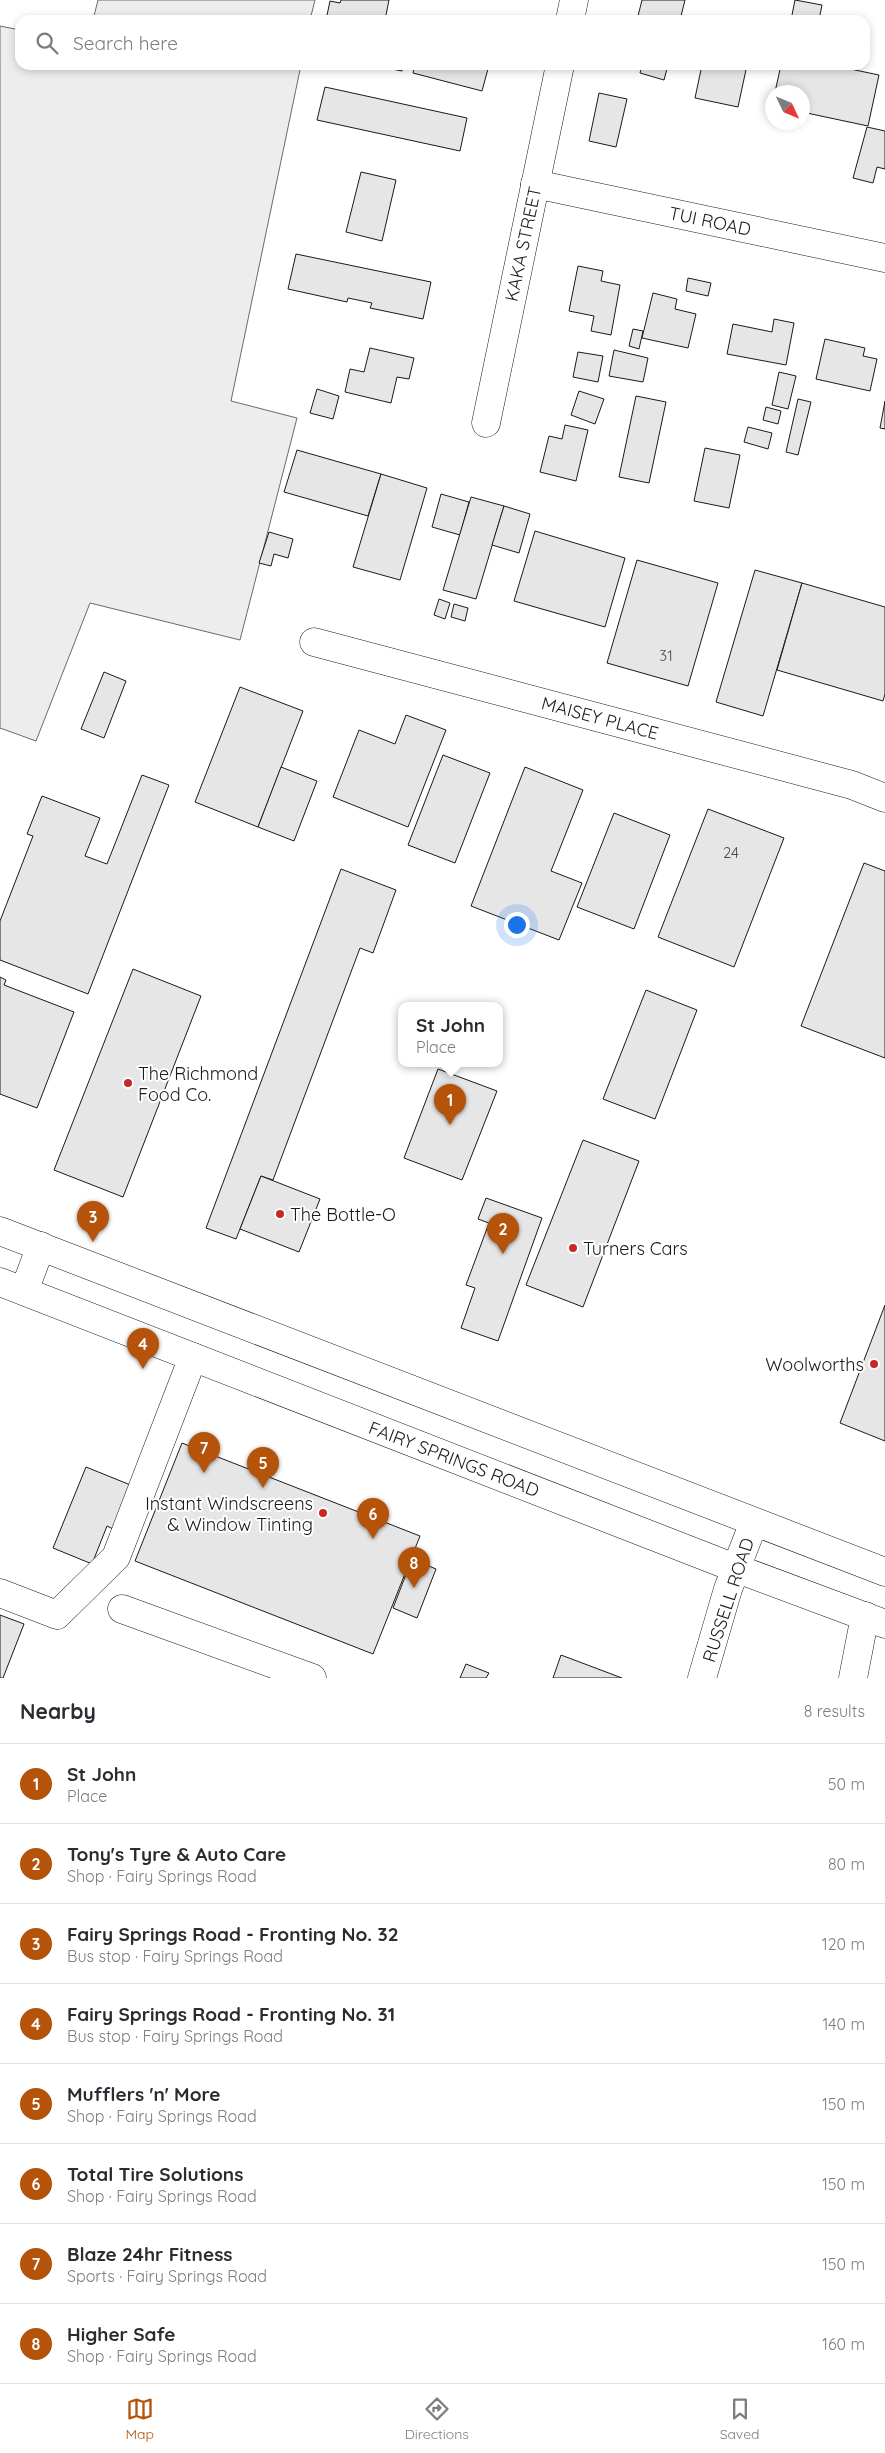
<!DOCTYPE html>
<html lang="en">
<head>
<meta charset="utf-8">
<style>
	:root { --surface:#fff; --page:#f2f2f3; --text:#2b2b33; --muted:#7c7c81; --line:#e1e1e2; --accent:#b45309 }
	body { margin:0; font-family:Quicksand,sans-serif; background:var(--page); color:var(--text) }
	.compass { position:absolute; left:765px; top:85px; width:45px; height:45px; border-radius:50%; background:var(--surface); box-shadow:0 2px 8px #0003; rotate:134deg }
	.you { position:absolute; left:516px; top:924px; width:18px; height:18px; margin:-12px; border:4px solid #fff; border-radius:50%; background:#1a73e8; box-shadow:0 0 0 8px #1a73e833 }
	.badge { display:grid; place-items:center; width:32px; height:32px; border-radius:50%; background:var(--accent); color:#fff; font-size:16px; font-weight:700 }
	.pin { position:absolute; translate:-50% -41px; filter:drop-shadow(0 1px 2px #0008) }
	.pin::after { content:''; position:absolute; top:26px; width:18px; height:15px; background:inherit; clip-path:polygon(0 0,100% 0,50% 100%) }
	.popup { position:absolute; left:398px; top:1002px; width:105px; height:65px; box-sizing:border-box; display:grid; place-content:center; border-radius:10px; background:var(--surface); filter:drop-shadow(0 1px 4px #0005); font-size:16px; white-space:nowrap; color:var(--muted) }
	.popup b { font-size:19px; color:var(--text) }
	.popup::after { content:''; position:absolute; left:50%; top:100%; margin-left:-10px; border:10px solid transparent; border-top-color:var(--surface) }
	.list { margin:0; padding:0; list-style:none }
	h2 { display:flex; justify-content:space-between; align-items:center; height:65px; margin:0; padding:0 20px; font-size:21px }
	h2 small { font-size:16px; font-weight:400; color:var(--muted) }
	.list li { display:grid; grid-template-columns:32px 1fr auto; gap:15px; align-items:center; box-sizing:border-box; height:80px; padding:0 20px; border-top:1px solid var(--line) }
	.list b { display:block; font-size:19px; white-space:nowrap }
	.list p { margin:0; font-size:16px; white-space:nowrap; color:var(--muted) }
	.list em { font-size:16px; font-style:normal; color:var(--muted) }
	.icon { flex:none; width:28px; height:28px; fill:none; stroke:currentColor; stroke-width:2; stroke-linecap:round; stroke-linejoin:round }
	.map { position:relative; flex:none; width:885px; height:1678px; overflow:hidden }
	.search { position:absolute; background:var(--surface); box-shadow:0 2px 8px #0003; left:15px; right:15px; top:15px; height:55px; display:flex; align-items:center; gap:12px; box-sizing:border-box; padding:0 18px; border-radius:15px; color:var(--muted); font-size:19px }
	.sheet { height:705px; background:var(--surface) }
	nav { display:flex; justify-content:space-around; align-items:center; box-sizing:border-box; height:70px; border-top:1px solid var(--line); background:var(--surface); font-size:14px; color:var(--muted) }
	nav a { display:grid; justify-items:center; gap:2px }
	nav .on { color:var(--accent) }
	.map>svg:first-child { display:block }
	.green { fill:#ededed; stroke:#6a6a6a }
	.building { fill:#e6e6e6; stroke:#1a1a1a }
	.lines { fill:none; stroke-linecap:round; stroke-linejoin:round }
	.minor-casing { stroke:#1a1a1a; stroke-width:29 }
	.highway-casing { stroke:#1a1a1a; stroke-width:29 }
	.minor { stroke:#fff; stroke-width:28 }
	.highway { stroke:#fff; stroke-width:28 }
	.poi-dot { fill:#c62828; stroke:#fff; stroke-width:2 }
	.labels { text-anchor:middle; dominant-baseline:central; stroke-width:4; stroke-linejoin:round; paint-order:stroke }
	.number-label { font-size:15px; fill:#4d4d4d }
	.street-label { font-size:18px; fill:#1a1a1a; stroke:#fff }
	.poi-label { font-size:18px; fill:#1a1a1a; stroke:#fff; text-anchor:start }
</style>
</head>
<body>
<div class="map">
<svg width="885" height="1678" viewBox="0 0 885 1678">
	<rect width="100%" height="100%" fill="#fff"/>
	<g class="green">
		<polygon points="98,0 315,0 310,20 93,20"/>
		<polygon points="0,26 20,30 20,65 301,65 231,401 297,418 240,640 90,603 36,741 0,728"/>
	</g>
	<g class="building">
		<polygon points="341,0 389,0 385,20 326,20 330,1 340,3"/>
		<polygon points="642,0 685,0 680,20 646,20 647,18 638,16"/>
		<polygon points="795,0 822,5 819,20 791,20"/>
		<polygon points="371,65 403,65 402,71"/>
		<polygon points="415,65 489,65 482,91 413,73"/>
		<polygon points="642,65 668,65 664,80 640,73"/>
		<polygon points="702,65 747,65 738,107 695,98"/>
		<polygon points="781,65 831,65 879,75 868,126 802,112 802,92 775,92"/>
		<polygon points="325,87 467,118 460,151 317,120"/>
		<polygon points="599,93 627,99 616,147 589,141"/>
		<polygon points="867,127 885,131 885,169 877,167 873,183 853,178"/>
		<polygon points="361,172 396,180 382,241 346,232"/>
		<polygon points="296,254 431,282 423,319 370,308 372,303 348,298 347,302 288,289"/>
		<polygon points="578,266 603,271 601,281 620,285 611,335 591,331 594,316 569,311"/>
		<polygon points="688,278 711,283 708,296 686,291"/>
		<polygon points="653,293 677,299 675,309 696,314 688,348 642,338"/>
		<polygon points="774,319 794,323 786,365 727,354 733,324 772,332"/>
		<polygon points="633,329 643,331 639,349 629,346"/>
		<polygon points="825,339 865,348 863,356 877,359 870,391 816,379"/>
		<polygon points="370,348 414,358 409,379 397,377 391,403 345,392 350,369 364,372"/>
		<polygon points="614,350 648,358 643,382 609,376"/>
		<polygon points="578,352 603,356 598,382 573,377"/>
		<polygon points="779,372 796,376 788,409 772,405"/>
		<polygon points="317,389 339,396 333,419 310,413"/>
		<polygon points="579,391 604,399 595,424 571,415"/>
		<polygon points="636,396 666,402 649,483 619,477"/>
		<polygon points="798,399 811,402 798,455 786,452"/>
		<polygon points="885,401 885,429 880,428"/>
		<polygon points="766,407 781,411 778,424 763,420"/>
		<polygon points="565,425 588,430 576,481 540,472 549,436 562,439"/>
		<polygon points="748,427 772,433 768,449 744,442"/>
		<polygon points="705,448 740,455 729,508 694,501"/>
		<polygon points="297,450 381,474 368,516 284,492"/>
		<polygon points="381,474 427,488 400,580 353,567"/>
		<polygon points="441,494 469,502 460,535 432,527"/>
		<polygon points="471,497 504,506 476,599 443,590"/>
		<polygon points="504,506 530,514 519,553 492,545"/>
		<polygon points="535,531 625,558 605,627 514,601"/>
		<polygon points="269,532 293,539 288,558 274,554 271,566 259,563"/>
		<polygon points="637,560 718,583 688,686 607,663"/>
		<polygon points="755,570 802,583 763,716 716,702"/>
		<polygon points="802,583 885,607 885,694 883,701 777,670"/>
		<polygon points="439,599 450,603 445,619 434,615"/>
		<polygon points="454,604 468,608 465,621 451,617"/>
		<polygon points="104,672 126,681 104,738 81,729"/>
		<polygon points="240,687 303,711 258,827 195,802"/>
		<polygon points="406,715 446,730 408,827 333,797 359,730 395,744"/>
		<polygon points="443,755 490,773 455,863 408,845"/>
		<polygon points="281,767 317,781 294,841 258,827"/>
		<polygon points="525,767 583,790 551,871 582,883 559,940 471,906"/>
		<polygon points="142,775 169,785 88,994 0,960 0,921 33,836 27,834 42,796 100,818 85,856 107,864"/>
		<polygon points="708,809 784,838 734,967 658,937"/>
		<polygon points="614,813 670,835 634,929 577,907"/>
		<polygon points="864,863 885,871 885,1058 801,1026"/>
		<polygon points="341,869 396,890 373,953 360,948 273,1180 261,1176 236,1239 206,1228"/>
		<polygon points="133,969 201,996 123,1197 54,1170"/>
		<polygon points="0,977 6,980 4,985 74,1012 37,1108 0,1094"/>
		<polygon points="646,990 697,1010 655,1119 603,1099"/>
		<polygon points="438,1069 497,1091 462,1180 404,1158"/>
		<polygon points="583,1140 639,1161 583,1307 526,1285"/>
		<polygon points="261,1176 320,1199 299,1252 240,1229"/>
		<polygon points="486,1198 542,1218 498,1341 461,1328 475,1288 466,1285 489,1223 478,1219"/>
		<polygon points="885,1305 885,1441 840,1423"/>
		<polygon points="182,1443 420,1536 373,1654 135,1561"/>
		<polygon points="86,1467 133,1486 115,1530 107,1526 92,1564 53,1548"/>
		<polygon points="412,1559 436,1569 417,1618 393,1608"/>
		<polygon points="0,1615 24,1624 3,1678 0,1678"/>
		<polygon points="561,1655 622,1678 553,1678"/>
		<polygon points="466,1664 489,1673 486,1678 460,1678"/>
	</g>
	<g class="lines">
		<defs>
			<g id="minor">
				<polyline points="570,20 574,0"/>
				<polyline points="535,184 885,258"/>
				<polyline points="486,423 560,65"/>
				<polyline points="314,642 852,785 885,798"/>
				<polyline points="0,1593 57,1615 116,1557 193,1357"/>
				<polyline points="122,1609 312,1678"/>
				<polyline points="702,1678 728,1589 754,1522"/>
				<polyline points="853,1678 865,1616"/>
			</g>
			<g id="highway">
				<polyline points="0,1231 885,1572"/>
				<polyline points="0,1282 735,1568 885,1624"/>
				<polyline points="24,1291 41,1246"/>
			</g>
		</defs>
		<use href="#minor" class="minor-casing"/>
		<use href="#highway" class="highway-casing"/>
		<use href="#minor" class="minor"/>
		<use href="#highway" class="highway"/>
	</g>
	<g class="poi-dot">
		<circle cx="128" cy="1083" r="5"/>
		<circle cx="280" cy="1214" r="5"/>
		<circle cx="573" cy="1248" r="5"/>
		<circle cx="874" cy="1364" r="5"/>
		<circle cx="323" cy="1513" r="5"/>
	</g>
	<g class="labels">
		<g class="number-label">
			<text x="666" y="655">31</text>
			<text x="731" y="852">24</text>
		</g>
		<g class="street-label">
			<text transform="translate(710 221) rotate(12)">TUI ROAD</text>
			<text transform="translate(523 244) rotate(-78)">KAKA STREET</text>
			<text transform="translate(600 718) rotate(15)">MAISEY PLACE</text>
			<text transform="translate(454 1459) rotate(21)">FAIRY SPRINGS ROAD</text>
			<text transform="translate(728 1600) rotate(-72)">RUSSELL ROAD</text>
		</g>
		<g class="poi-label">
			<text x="138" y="1073">The Richmond<tspan x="138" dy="21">Food Co.</tspan></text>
			<text x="290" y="1214">The Bottle-O</text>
			<text x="583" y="1248">Turners Cars</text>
			<text x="864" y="1364" text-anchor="end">Woolworths</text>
			<text x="313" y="1503" text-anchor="end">Instant Windscreens<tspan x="313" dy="21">&amp; Window Tinting</tspan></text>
		</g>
	</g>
</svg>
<svg class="compass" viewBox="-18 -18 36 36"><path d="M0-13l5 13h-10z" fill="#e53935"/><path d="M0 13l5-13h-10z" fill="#7c7c81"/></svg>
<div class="you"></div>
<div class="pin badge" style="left:450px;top:1125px">1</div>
<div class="popup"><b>St John</b>Place</div>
<div class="pin badge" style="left:503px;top:1254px">2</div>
<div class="pin badge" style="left:93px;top:1242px">3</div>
<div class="pin badge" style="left:143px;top:1369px">4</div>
<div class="pin badge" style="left:263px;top:1488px">5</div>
<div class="pin badge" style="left:373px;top:1539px">6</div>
<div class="pin badge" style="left:204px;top:1473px">7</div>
<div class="pin badge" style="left:414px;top:1588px">8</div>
<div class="search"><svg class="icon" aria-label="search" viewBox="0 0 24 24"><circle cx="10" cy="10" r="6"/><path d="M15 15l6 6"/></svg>Search here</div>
</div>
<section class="sheet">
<h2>Nearby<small>8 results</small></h2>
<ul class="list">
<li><span class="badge">1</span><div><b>St John</b><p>Place</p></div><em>50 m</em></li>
<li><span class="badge">2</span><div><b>Tony's Tyre &amp; Auto Care</b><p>Shop · Fairy Springs Road</p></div><em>80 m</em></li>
<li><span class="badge">3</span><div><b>Fairy Springs Road - Fronting No. 32</b><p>Bus stop · Fairy Springs Road</p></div><em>120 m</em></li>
<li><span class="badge">4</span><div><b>Fairy Springs Road - Fronting No. 31</b><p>Bus stop · Fairy Springs Road</p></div><em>140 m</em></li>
<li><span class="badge">5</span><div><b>Mufflers 'n' More</b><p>Shop · Fairy Springs Road</p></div><em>150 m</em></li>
<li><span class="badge">6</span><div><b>Total Tire Solutions</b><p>Shop · Fairy Springs Road</p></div><em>150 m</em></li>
<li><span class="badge">7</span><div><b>Blaze 24hr Fitness</b><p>Sports · Fairy Springs Road</p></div><em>150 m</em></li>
<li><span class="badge">8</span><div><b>Higher Safe</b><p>Shop · Fairy Springs Road</p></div><em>160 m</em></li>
</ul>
</section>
<nav>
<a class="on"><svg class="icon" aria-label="map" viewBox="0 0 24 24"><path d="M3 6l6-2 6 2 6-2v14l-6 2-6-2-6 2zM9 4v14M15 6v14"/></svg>Map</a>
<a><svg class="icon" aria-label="directions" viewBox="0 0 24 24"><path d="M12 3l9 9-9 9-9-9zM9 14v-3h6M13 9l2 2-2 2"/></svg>Directions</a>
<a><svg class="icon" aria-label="saved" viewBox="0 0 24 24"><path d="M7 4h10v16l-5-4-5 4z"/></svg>Saved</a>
</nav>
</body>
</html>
